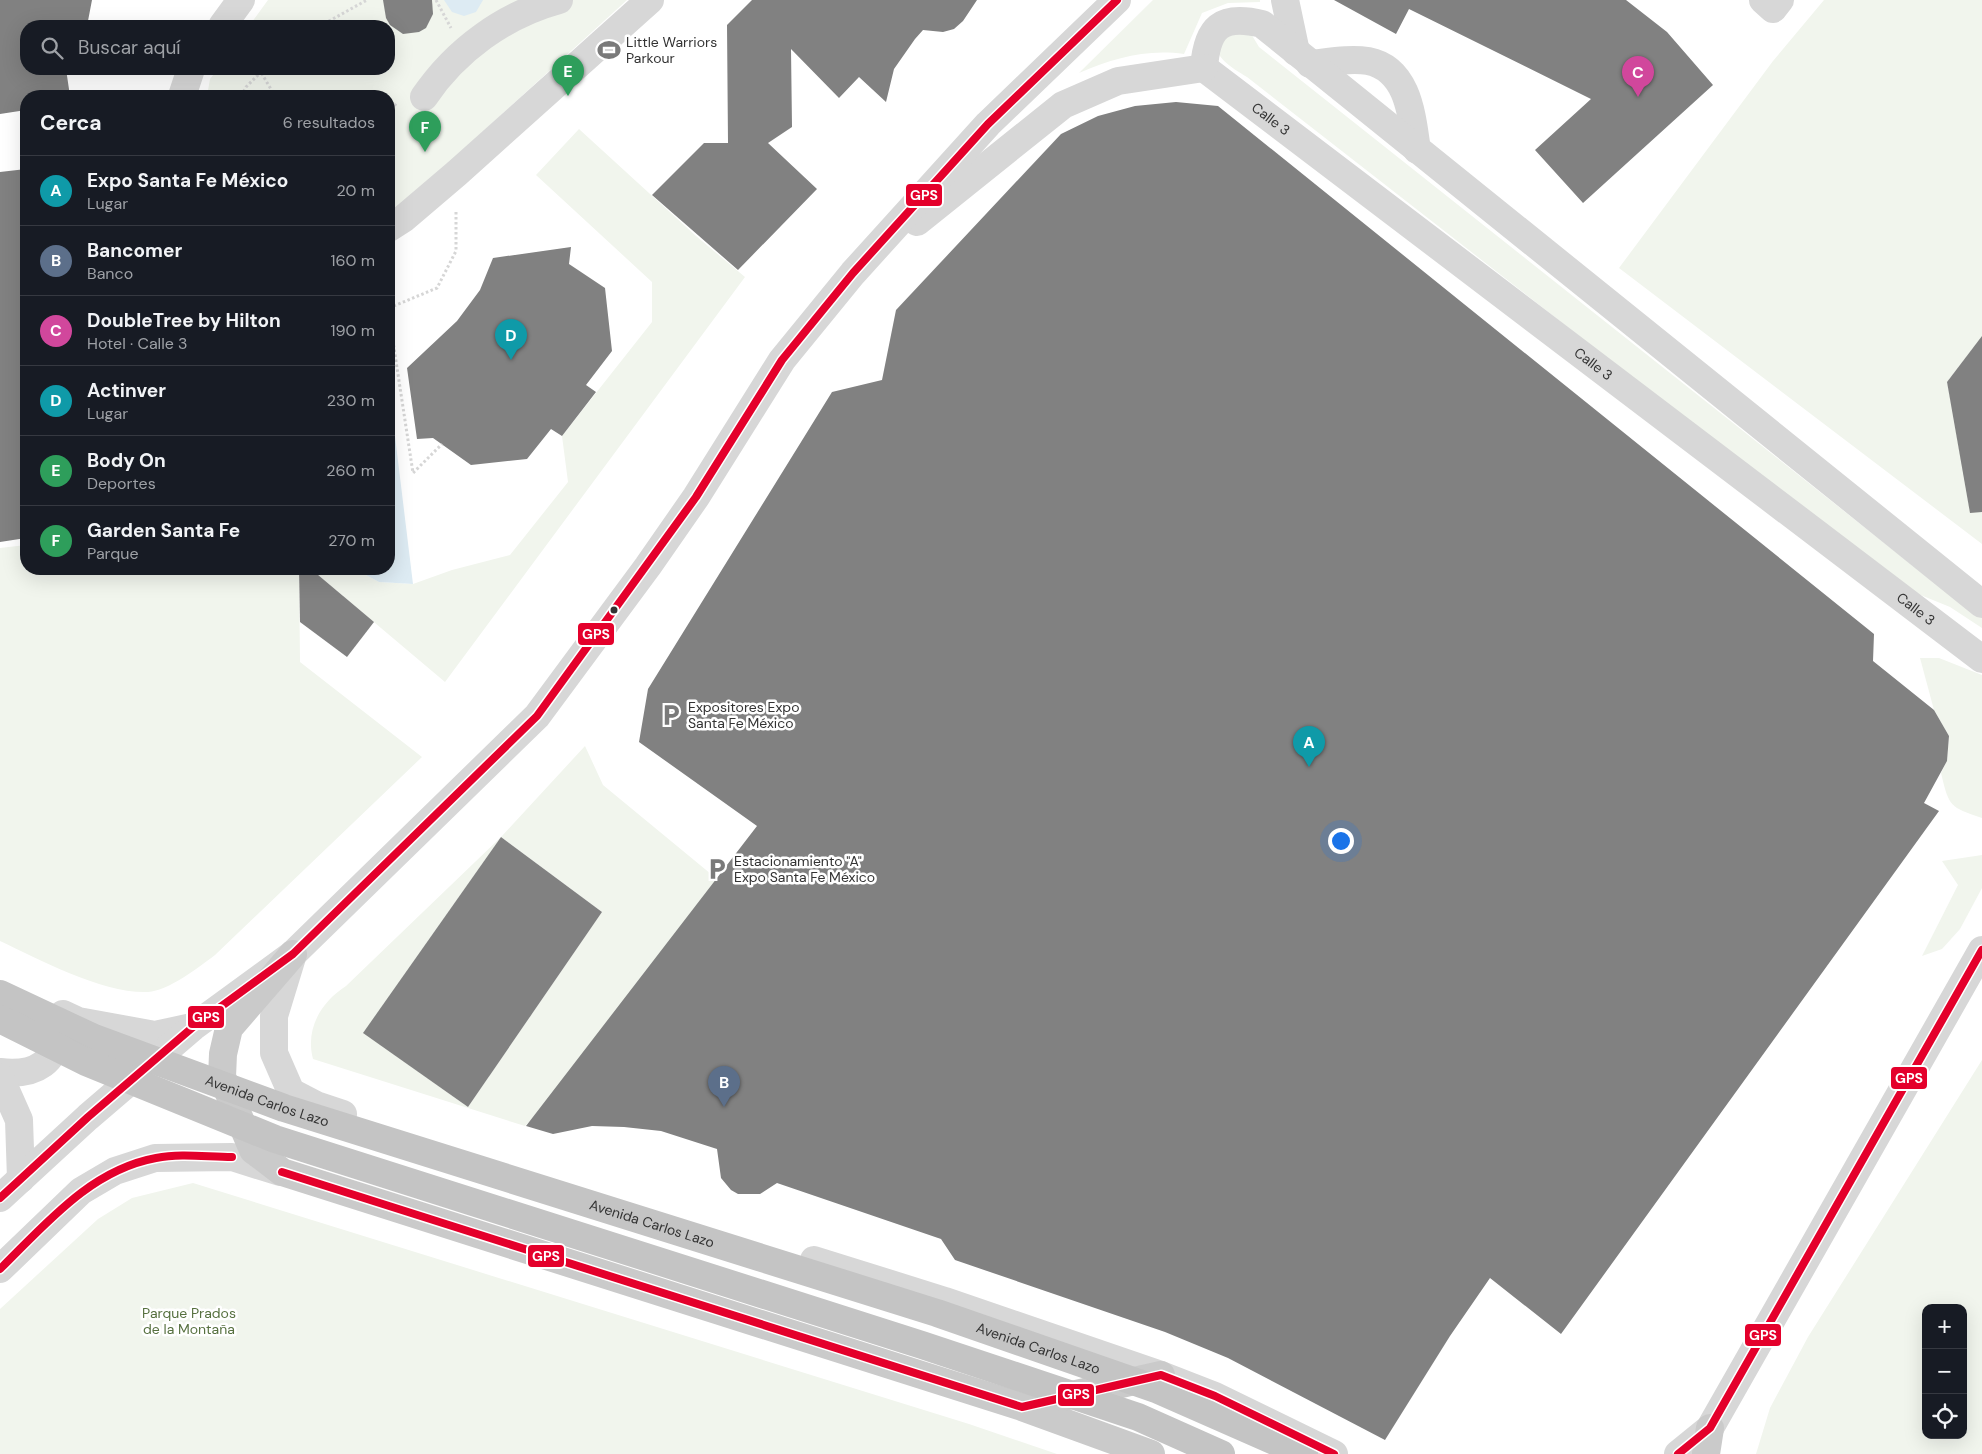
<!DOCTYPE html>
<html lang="es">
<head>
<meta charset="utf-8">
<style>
	:root { --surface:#171b24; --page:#242831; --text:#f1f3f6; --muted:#9ea1a6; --line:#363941; --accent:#7a7a7a }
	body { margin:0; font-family:"DM Sans",sans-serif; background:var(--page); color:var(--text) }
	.controls { position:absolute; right:15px; bottom:15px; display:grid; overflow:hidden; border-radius:10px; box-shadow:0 5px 20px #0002 }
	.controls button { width:45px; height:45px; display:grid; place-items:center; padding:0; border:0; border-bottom:1px solid var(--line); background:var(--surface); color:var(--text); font:25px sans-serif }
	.you { position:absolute; left:1340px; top:840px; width:18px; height:18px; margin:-12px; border:4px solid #fff; border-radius:50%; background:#1a73e8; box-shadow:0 0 0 8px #1a73e833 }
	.badge { display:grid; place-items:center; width:32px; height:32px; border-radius:50%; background:var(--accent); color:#fff; font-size:16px; font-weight:700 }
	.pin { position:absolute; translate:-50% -41px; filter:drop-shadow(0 1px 2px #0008) }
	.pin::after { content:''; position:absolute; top:26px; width:18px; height:15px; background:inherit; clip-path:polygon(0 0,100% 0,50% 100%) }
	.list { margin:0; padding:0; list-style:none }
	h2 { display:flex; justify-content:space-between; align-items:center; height:65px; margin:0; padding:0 20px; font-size:21px }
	h2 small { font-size:16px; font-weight:400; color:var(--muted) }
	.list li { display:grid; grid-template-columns:32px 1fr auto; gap:15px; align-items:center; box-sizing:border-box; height:70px; padding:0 20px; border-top:1px solid var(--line) }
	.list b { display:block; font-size:19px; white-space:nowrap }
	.list p { margin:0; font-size:16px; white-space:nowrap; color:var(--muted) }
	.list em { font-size:16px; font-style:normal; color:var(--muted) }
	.icon { flex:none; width:28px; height:28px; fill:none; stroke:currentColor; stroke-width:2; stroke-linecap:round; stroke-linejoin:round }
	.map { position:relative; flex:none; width:1982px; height:1454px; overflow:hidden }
	.search { position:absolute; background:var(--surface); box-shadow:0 5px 20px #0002; left:20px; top:20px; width:375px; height:55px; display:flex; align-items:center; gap:12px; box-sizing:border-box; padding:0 18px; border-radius:20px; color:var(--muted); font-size:19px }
	.panel { position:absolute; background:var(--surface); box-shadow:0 5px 20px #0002; left:20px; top:90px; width:375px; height:485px; border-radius:20px }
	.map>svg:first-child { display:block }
	.green { fill:#f1f5ed; fill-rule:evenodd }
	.water { fill:#ddebf3 }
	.building { fill:#818181 }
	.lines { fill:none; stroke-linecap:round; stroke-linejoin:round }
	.path { stroke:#d6d6d6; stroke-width:3; stroke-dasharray:2.5 2.5; stroke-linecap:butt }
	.minor { stroke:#d7d7d7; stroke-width:28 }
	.major { stroke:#cacaca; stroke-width:28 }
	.highway-bridge { stroke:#c4c4c4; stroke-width:28 }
	.bus-1-casing { stroke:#fff; stroke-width:11 }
	.bus-1 { stroke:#e4002b; stroke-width:8 }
	.bus-dot { fill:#333; stroke:#fff; stroke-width:2 }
	.labels { text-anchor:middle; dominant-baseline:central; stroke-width:5; stroke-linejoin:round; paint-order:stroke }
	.poi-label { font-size:14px; fill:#333; stroke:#fff; text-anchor:start }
	.street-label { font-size:14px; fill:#333; stroke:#fff }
	.park-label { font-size:14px; fill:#56703f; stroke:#fff }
	.line-badge { stroke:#fff; stroke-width:2 }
	.badge-label { font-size:14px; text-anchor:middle; font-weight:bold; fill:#fff }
</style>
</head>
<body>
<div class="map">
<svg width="1982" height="1454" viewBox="0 0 1982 1454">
	<rect width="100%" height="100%" fill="#fff"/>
	<g class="green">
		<polygon points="268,0 627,0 399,208 389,213 389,96 207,96 210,79 218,69 389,69 389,26 249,26"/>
		<path d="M1153,0H1260V2L1228,3L1202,13L1184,54C1145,49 1115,58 1079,73Z"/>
		<polygon points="1824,0 1982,0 1982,352 1973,348 1947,382 1970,507 1982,501 1982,544 1619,268 1773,61"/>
		<path d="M1247,27L1259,47L1946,592L1982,615V628L1950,607L1901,587L1247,77C1231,67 1215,59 1215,39Z"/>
		<polygon points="579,129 696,236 745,277 445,682 311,569 355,569 379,582 413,584 452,570 510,555 568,482 562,436 652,322 652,282 536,175"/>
		<path d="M26,545V569H299L300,662L422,757L215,955C199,967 168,991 148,992C104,994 40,960 0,941V548Z"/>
		<path d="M1920,658H1939L1982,675V818C1949,807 1949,806 1941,773L1947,761L1949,736L1934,710Z"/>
		<path d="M585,746L603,785L717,879L533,1118L525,1126L313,1059C305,1029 321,1002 346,986L501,837ZM501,837L602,912L468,1107L364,1033Z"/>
		<polygon points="1982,855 1982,888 1960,929 1942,949 1922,956 1958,885 1942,861"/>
		<path d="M1982,1060V1454H1756L1770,1408L1808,1337ZM1926,1308H1963V1435H1926Z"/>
		<polygon points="193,1183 969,1424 1057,1454 0,1454 0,1309 98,1219 132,1198"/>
	</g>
	<g class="water">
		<polygon points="444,0 483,0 476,12 464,16 452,12"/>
		<polygon points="389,387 413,584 379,582 355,569 389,569"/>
	</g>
	<g class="building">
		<polygon points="0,0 92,0 87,26 26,26 26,69 66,69 70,96 26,96 26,110 0,114"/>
		<polygon points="383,0 432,0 433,14 426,28 419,32 403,34 390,25 386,18"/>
		<polygon points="752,0 977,0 963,21 954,29 943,32 923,30 915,39 894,69 886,102 859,77 839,98 791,49 792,127 768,143 817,189 738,270 652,195 704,143 728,143 727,25"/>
		<polygon points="1334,0 1626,0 1667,32 1713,85 1583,203 1535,150 1591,99 1409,9 1396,34"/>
		<polygon points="1176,102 1218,106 1874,634 1873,661 1934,710 1949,736 1947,761 1924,803 1939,811 1561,1334 1490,1278 1450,1336 1385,1440 1228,1358 1165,1332 955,1260 941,1239 777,1183 760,1194 738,1194 731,1190 721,1178 717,1149 661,1131 624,1127 592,1126 553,1134 526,1126 757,826 639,742 648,689 832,392 882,380 896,310 1061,134 1098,116 1135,106"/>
		<polygon points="26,169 26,538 0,542 0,172"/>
		<polygon points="571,247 569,264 605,288 612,351 586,385 596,392 562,436 551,429 527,459 471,465 433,438 417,439 407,368 457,321 480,290 493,258"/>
		<polygon points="1982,336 1982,512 1970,513 1947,382"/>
		<polygon points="299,569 311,569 374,622 347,657 300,622"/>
		<polygon points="501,837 602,912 468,1107 363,1033"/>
	</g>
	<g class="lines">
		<g class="path">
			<polyline points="436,0 451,28"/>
			<polyline points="320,26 367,0"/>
			<polyline points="259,69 275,96"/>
			<polyline points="241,96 246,87 264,69"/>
			<polyline points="389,114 397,102"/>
			<polyline points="389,308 437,288 456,251 456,211"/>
			<polyline points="389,315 413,473 442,444"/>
		</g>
		<g class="minor">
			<polyline points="1285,0 1296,52"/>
			<polyline points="1763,0 1773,9 1780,0"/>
			<polyline points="222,26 241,0"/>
			<path d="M1310,64C1329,62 1350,58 1368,61C1409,69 1412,117 1417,150"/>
			<path d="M1204,68C1207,27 1221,14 1262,24L1982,604"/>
			<path id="s1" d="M1204,68L1982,659"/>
			<polyline points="182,96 191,69"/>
			<path d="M424,97C456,50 504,15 559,0"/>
			<polyline points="917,222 1063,105 1118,81 1204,68"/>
			<polyline points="389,228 403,219 457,173 650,0"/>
			<polyline points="293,954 274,1016 274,1053 291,1092 316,1105 343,1114"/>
			<polyline points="63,1014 78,1021 155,1035 192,1027"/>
			<path d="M0,1072C34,1076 62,1063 54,1024"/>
			<polyline points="0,1077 19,1120 21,1179"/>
			<polyline points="0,1198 88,1117 193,1027 293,954 537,716 648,566 696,497 782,360 853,273 988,124 1117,0"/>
			<polyline points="814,1260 945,1301 1161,1375 1215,1396 1334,1454"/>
			<polyline points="0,1269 81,1191 115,1171 155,1158 232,1157 280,1172"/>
			<polyline points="1678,1454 1710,1428 1982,950"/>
		</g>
		<g class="major">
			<polyline points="293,954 229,1028 223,1054 222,1077 253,1150 282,1172 1022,1407 1151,1454"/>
			<polyline points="1063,1397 1161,1375"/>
			<polyline points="1706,1454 1710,1428"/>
		</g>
		<g class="highway-bridge">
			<path id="s2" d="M0,994L94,1038L284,1108L937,1313L1156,1389L1304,1454"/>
			<polyline points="0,1019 86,1062 275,1139 922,1345 1138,1417 1221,1454"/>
		</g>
		<defs>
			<g id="bus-1">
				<polyline points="282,1172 1022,1407 1161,1375 1215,1396 1334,1454"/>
				<polyline points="0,1198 88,1117 193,1027 293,954 537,716 696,497 782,360 853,273 988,124 1117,0"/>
				<path d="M0,1269C45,1225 90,1170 156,1158C181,1153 207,1157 232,1157"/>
				<polyline points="1678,1454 1710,1428 1982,950"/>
			</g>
		</defs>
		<use href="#bus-1" class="bus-1-casing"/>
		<use href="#bus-1" class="bus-1"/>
	</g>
	<defs>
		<symbol id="stadium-bare" viewBox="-9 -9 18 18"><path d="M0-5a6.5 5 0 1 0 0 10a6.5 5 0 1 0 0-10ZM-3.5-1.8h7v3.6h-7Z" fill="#7a7a7a" stroke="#fff" stroke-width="2.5" paint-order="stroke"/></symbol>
		<symbol id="parking-bare" viewBox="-9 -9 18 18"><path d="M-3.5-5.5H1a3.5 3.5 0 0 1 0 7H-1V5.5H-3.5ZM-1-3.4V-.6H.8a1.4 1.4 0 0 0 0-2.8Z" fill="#7a7a7a" stroke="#fff" stroke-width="2.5" paint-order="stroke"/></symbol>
	</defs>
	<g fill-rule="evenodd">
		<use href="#stadium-bare" x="593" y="34" width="32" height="32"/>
		<use href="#parking-bare" x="655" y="699" width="32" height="32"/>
		<use href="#parking-bare" x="701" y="853" width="32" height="32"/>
	</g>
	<circle class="bus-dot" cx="614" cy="610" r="4.5"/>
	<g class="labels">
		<g class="poi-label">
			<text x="626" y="42">Little Warriors<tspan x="626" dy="16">Parkour</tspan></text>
			<text x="688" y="707">Expositores Expo<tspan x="688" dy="16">Santa Fe México</tspan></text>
			<text x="734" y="861">Estacionamiento "A"<tspan x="734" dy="16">Expo Santa Fe México</tspan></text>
		</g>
		<g class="street-label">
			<text stroke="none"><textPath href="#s1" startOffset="84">Calle 3</textPath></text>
			<text stroke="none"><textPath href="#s1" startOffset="489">Calle 3</textPath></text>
			<text stroke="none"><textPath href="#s1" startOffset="894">Calle 3</textPath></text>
			<text stroke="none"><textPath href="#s2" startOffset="288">Avenida Carlos Lazo</textPath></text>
			<text stroke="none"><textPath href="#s2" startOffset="692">Avenida Carlos Lazo</textPath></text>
			<text stroke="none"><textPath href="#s2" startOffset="1098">Avenida Carlos Lazo</textPath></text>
		</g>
		<g class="park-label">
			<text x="189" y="1313">Parque Prados<tspan x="189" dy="16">de la Montaña</tspan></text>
		</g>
	</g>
	<g class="line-badge">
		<rect x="905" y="183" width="38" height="24" rx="5" fill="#e4002b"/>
		<rect x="577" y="622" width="38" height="24" rx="5" fill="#e4002b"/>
		<rect x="187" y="1005" width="38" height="24" rx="5" fill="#e4002b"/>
		<rect x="1890" y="1066" width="38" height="24" rx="5" fill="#e4002b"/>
		<rect x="527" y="1244" width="38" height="24" rx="5" fill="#e4002b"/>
		<rect x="1744" y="1323" width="38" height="24" rx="5" fill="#e4002b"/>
		<rect x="1057" y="1383" width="38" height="24" rx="5" fill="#e4002b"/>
	</g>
	<g class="badge-label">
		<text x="924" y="200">GPS</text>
		<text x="596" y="639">GPS</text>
		<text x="206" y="1022">GPS</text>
		<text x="1909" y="1083">GPS</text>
		<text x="546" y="1261">GPS</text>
		<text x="1763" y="1340">GPS</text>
		<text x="1076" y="1399">GPS</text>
	</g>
</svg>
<div class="controls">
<button>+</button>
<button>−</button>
<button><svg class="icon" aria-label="locate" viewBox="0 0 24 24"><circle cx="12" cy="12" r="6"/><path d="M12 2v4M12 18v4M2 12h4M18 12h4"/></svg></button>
</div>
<div class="you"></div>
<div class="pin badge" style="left:1309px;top:767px;background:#0f9aa8">A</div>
<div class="pin badge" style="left:724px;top:1107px;background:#5c6f8a">B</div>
<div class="pin badge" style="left:1638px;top:97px;background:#d1479c">C</div>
<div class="pin badge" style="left:511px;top:360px;background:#0f9aa8">D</div>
<div class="pin badge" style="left:568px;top:96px;background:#2e9e5b">E</div>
<div class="pin badge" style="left:425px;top:152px;background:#2e9e5b">F</div>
<div class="search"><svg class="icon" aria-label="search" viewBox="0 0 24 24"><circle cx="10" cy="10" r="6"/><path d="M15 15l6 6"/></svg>Buscar aquí</div>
<section class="panel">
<h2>Cerca<small>6 resultados</small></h2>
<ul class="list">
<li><span class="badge" style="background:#0f9aa8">A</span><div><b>Expo Santa Fe México</b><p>Lugar</p></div><em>20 m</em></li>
<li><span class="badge" style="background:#5c6f8a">B</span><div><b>Bancomer</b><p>Banco</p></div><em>160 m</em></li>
<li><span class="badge" style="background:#d1479c">C</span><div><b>DoubleTree by Hilton</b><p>Hotel · Calle 3</p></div><em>190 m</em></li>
<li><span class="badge" style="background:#0f9aa8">D</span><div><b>Actinver</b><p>Lugar</p></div><em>230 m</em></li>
<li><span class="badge" style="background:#2e9e5b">E</span><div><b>Body On</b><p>Deportes</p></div><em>260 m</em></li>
<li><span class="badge" style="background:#2e9e5b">F</span><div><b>Garden Santa Fe</b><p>Parque</p></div><em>270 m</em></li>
</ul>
</section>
</div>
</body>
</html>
